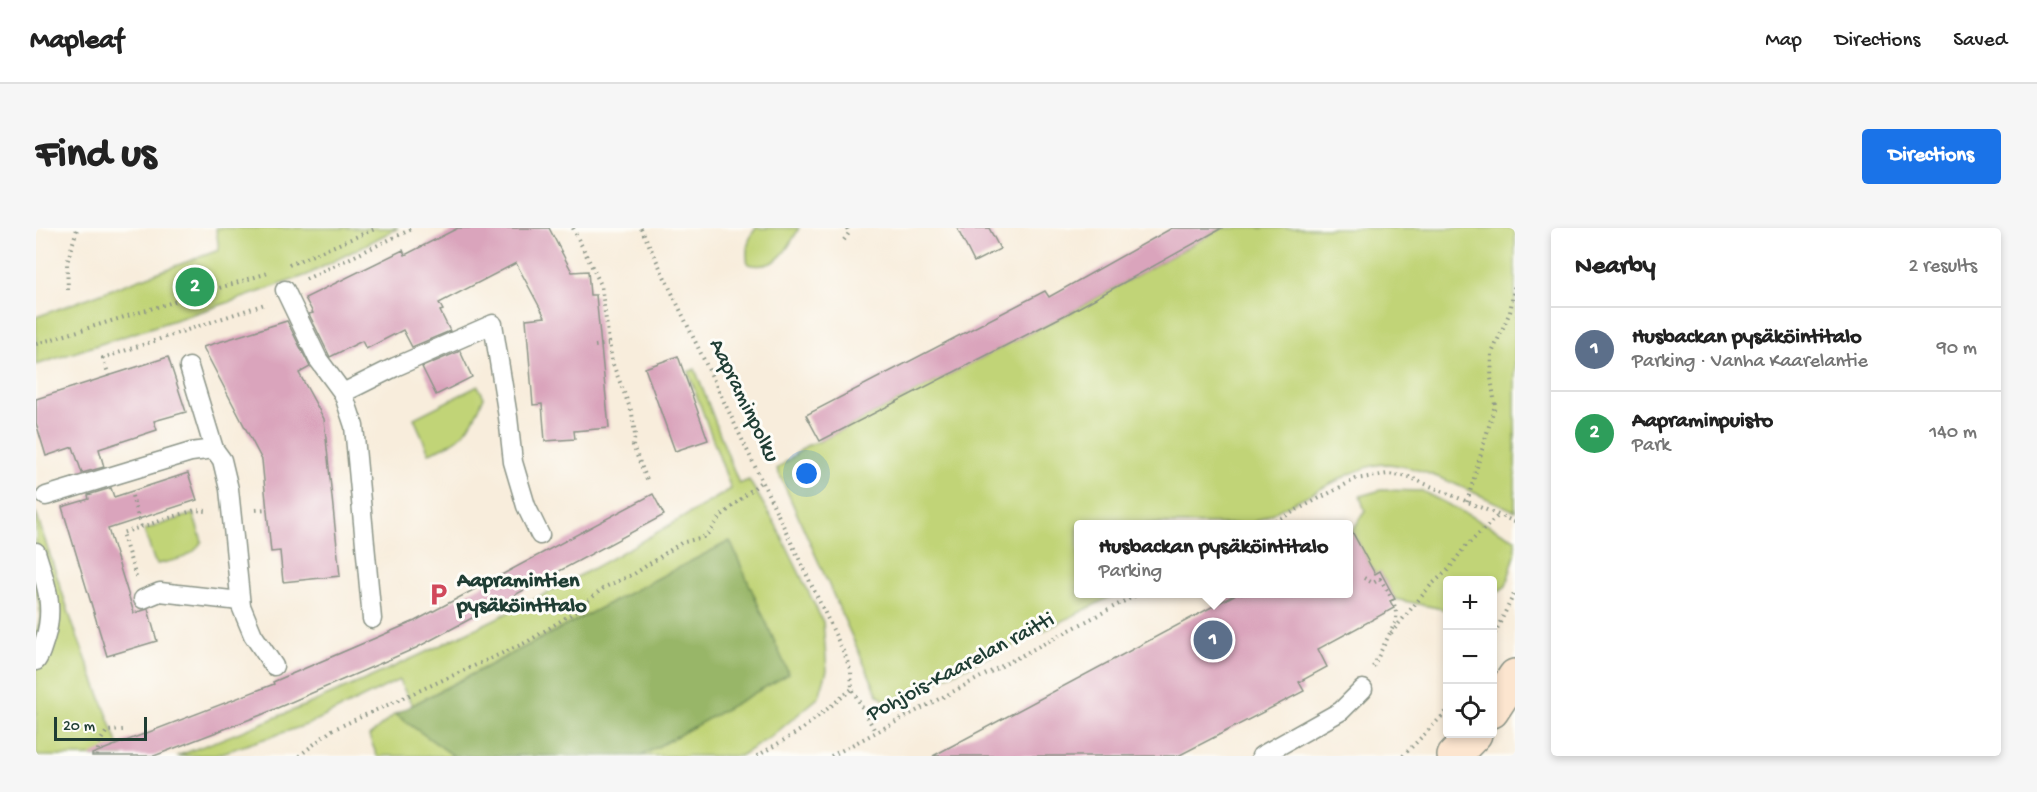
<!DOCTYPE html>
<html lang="en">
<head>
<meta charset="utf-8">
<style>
	:root { --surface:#fff; --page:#f6f6f6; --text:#222; --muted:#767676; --line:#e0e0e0; --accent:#1a73e8 }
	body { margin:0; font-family:"Gochi Hand",sans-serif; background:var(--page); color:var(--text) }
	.controls { position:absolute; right:18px; bottom:18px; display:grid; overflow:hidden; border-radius:6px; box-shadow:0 3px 9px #0003 }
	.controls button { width:54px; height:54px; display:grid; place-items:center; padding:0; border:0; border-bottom:2px solid var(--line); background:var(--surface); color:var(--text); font:30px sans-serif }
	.scale { position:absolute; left:18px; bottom:15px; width:93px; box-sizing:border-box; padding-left:6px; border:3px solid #1f3d34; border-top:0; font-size:16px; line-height:21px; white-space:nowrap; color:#1f3d34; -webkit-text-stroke:4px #fdfcf7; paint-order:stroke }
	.you { position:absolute; left:771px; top:246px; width:21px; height:21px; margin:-15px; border:4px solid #fff; border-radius:50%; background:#1a73e8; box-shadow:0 0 0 9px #1a73e833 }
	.badge { display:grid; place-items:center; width:39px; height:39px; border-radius:50%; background:var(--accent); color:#fff; font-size:20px; font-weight:700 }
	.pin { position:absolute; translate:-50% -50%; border:3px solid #fff; box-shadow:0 2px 6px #0006 }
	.popup { position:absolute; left:1038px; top:292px; width:279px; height:78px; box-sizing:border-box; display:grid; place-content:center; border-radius:6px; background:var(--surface); filter:drop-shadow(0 2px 4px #0005); font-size:20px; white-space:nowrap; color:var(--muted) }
	.popup b { font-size:22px; color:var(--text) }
	.popup::after { content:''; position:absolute; left:50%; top:100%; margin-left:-12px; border:12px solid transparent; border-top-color:var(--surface) }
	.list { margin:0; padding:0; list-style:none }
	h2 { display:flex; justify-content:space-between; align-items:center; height:78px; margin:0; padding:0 24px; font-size:26px }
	h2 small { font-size:20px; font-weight:400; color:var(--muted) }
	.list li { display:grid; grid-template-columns:39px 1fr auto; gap:18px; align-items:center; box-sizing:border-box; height:84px; padding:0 24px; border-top:2px solid var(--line) }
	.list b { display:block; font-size:22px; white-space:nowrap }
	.list p { margin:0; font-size:20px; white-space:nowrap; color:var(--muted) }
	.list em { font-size:20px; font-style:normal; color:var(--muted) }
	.icon { flex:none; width:33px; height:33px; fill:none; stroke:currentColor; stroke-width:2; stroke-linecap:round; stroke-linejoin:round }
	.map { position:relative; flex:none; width:1479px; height:528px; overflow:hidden; border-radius:6px }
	header { display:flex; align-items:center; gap:36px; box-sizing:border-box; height:84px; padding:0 30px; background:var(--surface); border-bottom:2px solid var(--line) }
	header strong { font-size:28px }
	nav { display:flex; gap:33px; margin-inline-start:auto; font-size:21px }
	.intro { display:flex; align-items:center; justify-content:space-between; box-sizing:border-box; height:144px; padding:0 36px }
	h1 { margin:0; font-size:42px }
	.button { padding:15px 27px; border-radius:6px; background:var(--accent); color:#fff; font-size:21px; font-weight:700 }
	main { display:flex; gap:36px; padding:0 36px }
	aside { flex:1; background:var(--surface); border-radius:6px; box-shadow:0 3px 9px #0003 }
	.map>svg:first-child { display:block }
	.green { fill:#c1d477; stroke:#708856; stroke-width:1.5 }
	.forest { fill:#98b668; stroke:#5c7a4e; stroke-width:1.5 }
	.building { fill:#daa4bc }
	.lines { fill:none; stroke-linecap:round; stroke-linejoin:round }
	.service-casing { stroke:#8c9588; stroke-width:21 }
	.secondary-casing { stroke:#8c9588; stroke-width:36 }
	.path { stroke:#8c9588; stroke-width:4; stroke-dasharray:1.5 4.5; stroke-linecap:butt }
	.service { stroke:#fff; stroke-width:18 }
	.secondary { stroke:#fce5cf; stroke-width:33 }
	.labels { text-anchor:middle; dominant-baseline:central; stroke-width:6; stroke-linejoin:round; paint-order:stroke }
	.street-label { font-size:22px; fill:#1f3d34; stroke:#fdfcf7 }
	.poi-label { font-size:22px; font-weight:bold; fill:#1f3d34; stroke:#fdfcf7; text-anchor:start }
</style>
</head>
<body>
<header>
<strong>Mapleaf</strong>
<nav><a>Map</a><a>Directions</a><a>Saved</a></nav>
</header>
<div class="intro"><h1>Find us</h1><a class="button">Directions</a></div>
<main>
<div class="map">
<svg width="1479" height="528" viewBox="0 0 1479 528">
	<rect width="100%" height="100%" fill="#fdfcf7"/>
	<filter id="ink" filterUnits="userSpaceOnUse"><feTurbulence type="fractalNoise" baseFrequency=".0167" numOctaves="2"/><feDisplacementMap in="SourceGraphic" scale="12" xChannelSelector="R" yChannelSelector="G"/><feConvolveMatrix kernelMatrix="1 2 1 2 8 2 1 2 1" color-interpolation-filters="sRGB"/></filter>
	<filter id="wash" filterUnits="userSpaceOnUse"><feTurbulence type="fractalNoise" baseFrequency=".008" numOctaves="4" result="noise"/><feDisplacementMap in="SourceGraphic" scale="24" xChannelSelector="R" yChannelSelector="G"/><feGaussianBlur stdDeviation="1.35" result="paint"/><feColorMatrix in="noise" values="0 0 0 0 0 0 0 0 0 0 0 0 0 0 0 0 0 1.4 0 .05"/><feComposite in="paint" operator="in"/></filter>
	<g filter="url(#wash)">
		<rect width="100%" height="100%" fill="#f8eddc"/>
		<g class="green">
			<polygon points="180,0 362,0 271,47 203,71 0,137 0,89 183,22"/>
			<path d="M720,0H763C752,21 740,44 712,36C709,22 712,10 720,0Z"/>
			<path d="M1186,0H1479V283C1445,269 1386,237 1350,236C1338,236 1326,241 1314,246L1215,296H1042V366H1080L987,413L852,475L842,467L741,241L770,218L784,213L1033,85Z"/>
			<path d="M659,141L703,256L713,252L740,297L787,394L791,442L783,469L735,509L704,528H605L752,446L694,313L376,477L363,452L273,496L180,527L141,528C249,488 356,442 459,391C540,352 618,307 695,261L652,144Z"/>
			<path d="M442,158L448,169C435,201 426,214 393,225L378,190Z"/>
			<polygon points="1345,262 1386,263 1479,311 1479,327 1470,358 1457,367 1456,352 1412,352 1411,382 1359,371 1344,344 1339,346 1316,303 1329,283 1324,268"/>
			<polygon points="0,285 37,397 87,528 0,528 0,406 5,387 0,360"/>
			<path d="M157,286L166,313C156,331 140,332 121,336L118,332L108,302Z"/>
			<polygon points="359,486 418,528 341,528 333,508"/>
		</g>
		<polygon class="forest" points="694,313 753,446 605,528 418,528 359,486"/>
		<g id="blocks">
			<g class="building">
				<polygon points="422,0 513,0 536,44 552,43 554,67 560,67 573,200 538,203 539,211 509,213 506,176 497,177 490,91 509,89 480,35 403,75 407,82 404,83 414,103 376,119 367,102 330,121 326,113 294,129 273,86 277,85 269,70 367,22 369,27"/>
				<polygon points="921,0 953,0 964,21 938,34"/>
				<polygon points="1136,0 1186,0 1033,85 784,213 770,187 1009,63 1013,69"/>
				<polygon points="251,93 274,139 263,145 288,191 304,348 247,354 244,323 235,324 226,232 167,119"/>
				<polygon points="424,123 436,149 400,167 386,139"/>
				<polygon points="642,128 672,212 639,223 609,140"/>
				<polygon points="132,129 150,184 118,193 121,202 63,221 68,239 46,245 37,219 10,228 0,195 0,171"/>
				<polygon points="152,245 161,272 72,301 98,385 112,381 121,413 71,428 26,279 53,271 52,267 75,260 78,269"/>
				<polygon points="617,266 628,287 380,420 225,487 118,528 56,528 56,526 238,456 237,454 379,393"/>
				<polygon points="1312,296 1339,346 1344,343 1359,371 1354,373 1358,380 1282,421 1291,439 1263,454 1268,463 1142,528 897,528 1200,366 1312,366"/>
			</g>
		</g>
	</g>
	<g filter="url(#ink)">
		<use href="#blocks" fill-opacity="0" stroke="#8c9588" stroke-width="1.5"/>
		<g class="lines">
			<defs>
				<g id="service">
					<polyline points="249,62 282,131 307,165 318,198 336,391"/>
					<polyline points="153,139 178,221 186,232 193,261 205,378 217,407 238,438"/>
					<polyline points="307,165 359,139 457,96 472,189 477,234 490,278 504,307"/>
					<polyline points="10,268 155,224 178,221"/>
					<path d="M0,324C10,356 19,378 9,411C6,419 5,427 0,433"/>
					<polyline points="107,371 124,364 204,373"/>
					<polyline points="1225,528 1305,483 1327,461"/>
				</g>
				<g id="secondary">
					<polyline points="1456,483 1479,448"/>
					<polyline points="1418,528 1439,506"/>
				</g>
			</defs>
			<use href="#service" class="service-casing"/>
			<use href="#secondary" class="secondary-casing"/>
			<g class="path">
				<polyline points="537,0 565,57 576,134 596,185 599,207 597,218 612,254"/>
				<polyline points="605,0 809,427 815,444 816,461 839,503"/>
				<polyline points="808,12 813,5 811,0"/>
				<polyline points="253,37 341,0"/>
				<polyline points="270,51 378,0"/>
				<polyline points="32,62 31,35 41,1"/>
				<polyline points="0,116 232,45"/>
				<polyline points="559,118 573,116"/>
				<polyline points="73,148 67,130 229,76"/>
				<polyline points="96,268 105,299"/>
				<polyline points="1431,274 1459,177 1455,150 1456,125 1474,84 1479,55"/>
				<polyline points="220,282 231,281"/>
				<polyline points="1234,296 1320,251 1352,246 1373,249 1479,294"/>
				<polyline points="100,349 86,305 159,282 170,283"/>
				<path d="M1328,350L1337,355L1344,351C1352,364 1362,377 1360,393L1337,439"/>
				<polyline points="1355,405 1395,357 1413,341 1428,320 1463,287"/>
				<polyline points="1456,411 1479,364"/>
				<polyline points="61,528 63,515 71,503 87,502"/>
				<polyline points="263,528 296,502 491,414 534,387 569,359 598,346 645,315 667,309 674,304 684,289 727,252"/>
				<polyline points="721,528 765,502 816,461"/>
				<polyline points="795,528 1102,366"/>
				<polyline points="1367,528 1412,482"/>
			</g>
			<use href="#service" class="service"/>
			<use href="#secondary" class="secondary"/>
		</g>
	</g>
	<defs>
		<symbol id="parking-bare" viewBox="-9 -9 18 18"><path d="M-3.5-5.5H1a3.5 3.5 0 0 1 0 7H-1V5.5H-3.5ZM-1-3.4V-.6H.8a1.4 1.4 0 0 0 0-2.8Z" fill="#d1495b" stroke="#fdfcf7" stroke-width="2.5" paint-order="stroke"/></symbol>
	</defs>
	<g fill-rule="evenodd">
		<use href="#parking-bare" x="386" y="350" width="33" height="33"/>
	</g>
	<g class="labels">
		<g class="street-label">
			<text transform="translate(707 173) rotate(64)">Aapraminpolku</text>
			<text transform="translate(925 440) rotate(-28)">Pohjois-Kaarelan raitti</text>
		</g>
		<g class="poi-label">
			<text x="421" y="354">Aapramintien<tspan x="421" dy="25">pysäköintitalo</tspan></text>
		</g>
	</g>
</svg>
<div class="controls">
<button>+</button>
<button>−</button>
<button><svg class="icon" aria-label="locate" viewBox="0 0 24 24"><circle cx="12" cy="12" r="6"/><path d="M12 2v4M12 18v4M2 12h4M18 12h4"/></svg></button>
</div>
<div class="scale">20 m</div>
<div class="you"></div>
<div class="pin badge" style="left:1177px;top:412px;background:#5c6f8a">1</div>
<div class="popup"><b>Husbackan pysäköintitalo</b>Parking</div>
<div class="pin badge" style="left:159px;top:59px;background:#2e9e5b">2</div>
</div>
<aside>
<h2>Nearby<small>2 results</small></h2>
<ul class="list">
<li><span class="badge" style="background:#5c6f8a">1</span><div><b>Husbackan pysäköintitalo</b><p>Parking · Vanha Kaarelantie</p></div><em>90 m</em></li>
<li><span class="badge" style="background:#2e9e5b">2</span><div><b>Aapraminpuisto</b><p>Park</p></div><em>140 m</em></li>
</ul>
</aside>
</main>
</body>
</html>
